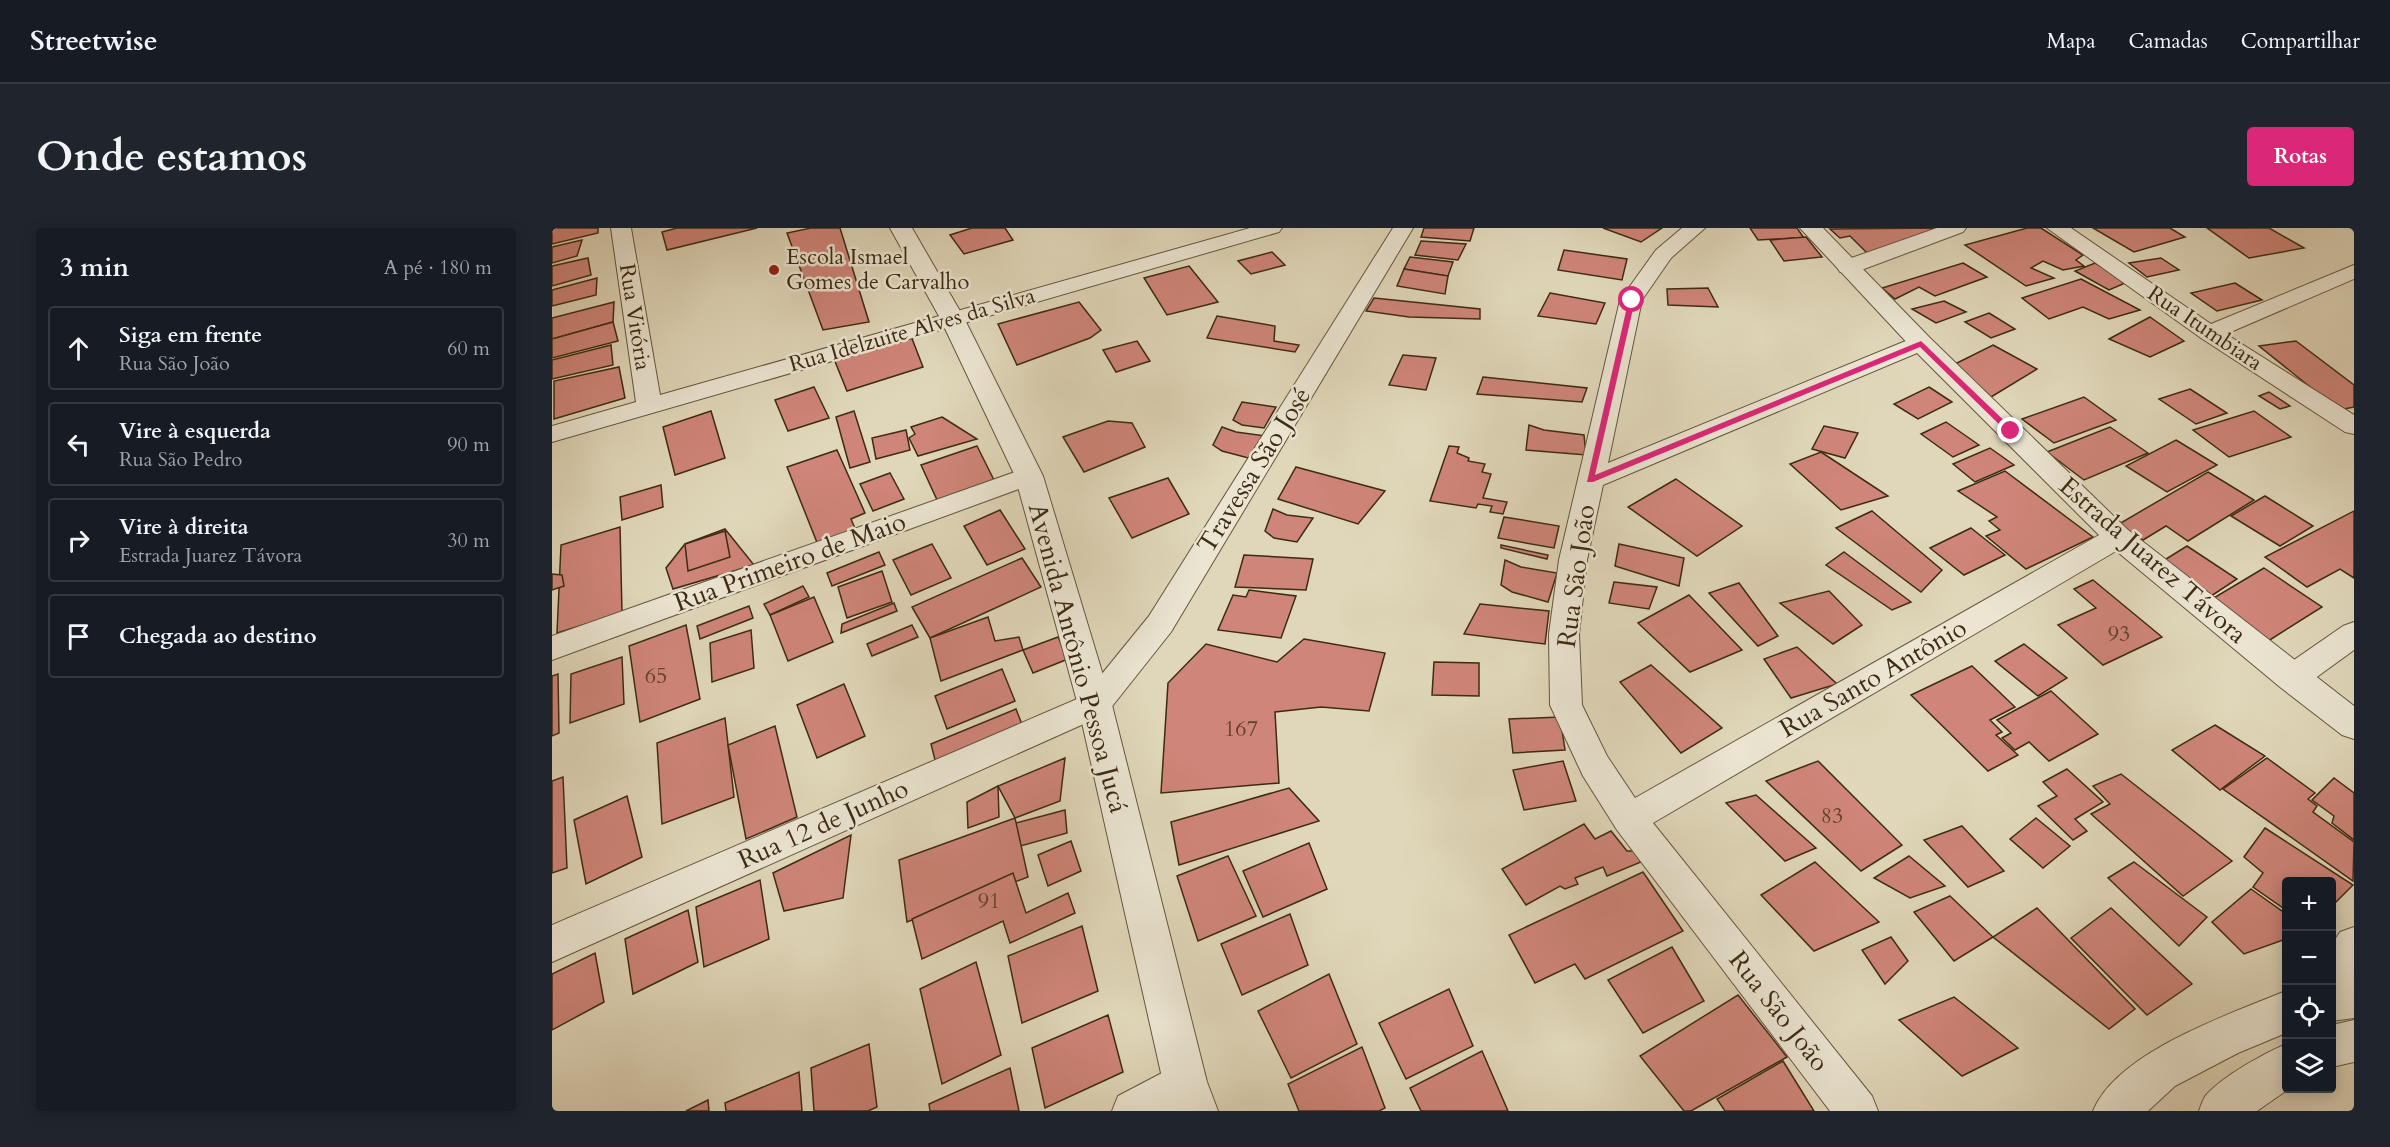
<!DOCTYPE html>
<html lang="pt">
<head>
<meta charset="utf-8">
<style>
	:root { --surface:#171b24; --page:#20242c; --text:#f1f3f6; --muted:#9ea1a6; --line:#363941; --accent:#db2777 }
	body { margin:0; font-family:Cardo,serif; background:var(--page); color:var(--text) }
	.controls { position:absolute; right:18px; bottom:18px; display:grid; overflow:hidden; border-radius:6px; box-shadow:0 3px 15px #0003 }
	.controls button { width:54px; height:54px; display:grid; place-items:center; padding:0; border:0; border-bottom:2px solid var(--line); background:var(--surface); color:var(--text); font:30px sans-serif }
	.stop { position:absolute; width:18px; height:18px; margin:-14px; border:4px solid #db2777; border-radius:50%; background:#fff }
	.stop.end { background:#db2777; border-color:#fff; box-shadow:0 2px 6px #0008 }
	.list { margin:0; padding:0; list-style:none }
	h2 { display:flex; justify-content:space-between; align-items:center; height:78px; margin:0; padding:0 24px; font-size:26px }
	h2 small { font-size:20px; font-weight:400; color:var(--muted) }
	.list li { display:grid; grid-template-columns:39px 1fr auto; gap:18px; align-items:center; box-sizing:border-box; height:84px; margin:0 12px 12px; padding:0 12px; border:2px solid var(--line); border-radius:6px }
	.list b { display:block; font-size:22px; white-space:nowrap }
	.list p { margin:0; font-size:20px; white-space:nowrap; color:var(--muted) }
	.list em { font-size:20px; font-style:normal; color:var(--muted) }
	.icon { flex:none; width:33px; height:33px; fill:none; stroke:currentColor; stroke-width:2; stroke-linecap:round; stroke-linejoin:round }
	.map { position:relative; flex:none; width:1802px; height:883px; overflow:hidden; border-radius:6px }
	header { display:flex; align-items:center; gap:36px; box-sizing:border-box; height:84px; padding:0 30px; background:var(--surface); border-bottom:2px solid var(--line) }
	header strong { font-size:28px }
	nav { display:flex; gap:33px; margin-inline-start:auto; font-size:21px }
	.intro { display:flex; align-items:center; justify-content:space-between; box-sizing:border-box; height:144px; padding:0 36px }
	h1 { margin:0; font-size:42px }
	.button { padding:15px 27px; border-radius:6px; background:var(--accent); color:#fff; font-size:21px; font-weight:700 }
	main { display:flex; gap:36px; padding:0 36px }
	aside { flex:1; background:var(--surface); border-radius:6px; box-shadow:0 3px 15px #0003 }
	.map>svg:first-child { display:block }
	.building { fill:#cf8579; stroke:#3d2b13; stroke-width:1.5 }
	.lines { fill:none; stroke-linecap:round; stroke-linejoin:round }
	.minor-casing { stroke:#66563d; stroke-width:2 }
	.tertiary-casing { stroke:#66563d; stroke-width:2 }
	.minor { fill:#ebe5d2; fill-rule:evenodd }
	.tertiary { fill:#ebe5d2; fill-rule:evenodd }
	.route { fill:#db2777 }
	.poi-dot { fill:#8f2418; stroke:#ebe5d2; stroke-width:2 }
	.labels { text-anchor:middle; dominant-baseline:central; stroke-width:5; stroke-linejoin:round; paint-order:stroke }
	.far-poi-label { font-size:22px; fill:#3d2b13; stroke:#ebe5d2; text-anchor:start }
	.far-street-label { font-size:22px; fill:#3d2b13; stroke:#ebe5d2 }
	.number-label { font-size:22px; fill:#62422c }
	.street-label { font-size:26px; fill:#3d2b13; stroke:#ebe5d2 }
</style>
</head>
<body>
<header>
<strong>Streetwise</strong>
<nav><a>Mapa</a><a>Camadas</a><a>Compartilhar</a></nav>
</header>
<div class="intro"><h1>Onde estamos</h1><a class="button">Rotas</a></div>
<main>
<aside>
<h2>3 min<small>A pé · 180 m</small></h2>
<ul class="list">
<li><svg class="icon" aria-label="ahead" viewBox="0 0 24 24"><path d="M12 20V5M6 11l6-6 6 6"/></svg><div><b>Siga em frente</b><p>Rua São João</p></div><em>60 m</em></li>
<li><svg class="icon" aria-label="left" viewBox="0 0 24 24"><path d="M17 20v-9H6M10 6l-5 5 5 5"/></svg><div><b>Vire à esquerda</b><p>Rua São Pedro</p></div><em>90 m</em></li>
<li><svg class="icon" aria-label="right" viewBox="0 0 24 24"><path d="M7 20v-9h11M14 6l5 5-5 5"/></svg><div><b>Vire à direita</b><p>Estrada Juarez Távora</p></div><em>30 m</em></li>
<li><svg class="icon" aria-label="arrive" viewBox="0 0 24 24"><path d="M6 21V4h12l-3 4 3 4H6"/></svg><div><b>Chegada ao destino</b></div></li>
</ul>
</aside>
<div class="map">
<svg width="1802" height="883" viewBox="0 0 1802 883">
	<rect width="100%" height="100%" fill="#e0d7ba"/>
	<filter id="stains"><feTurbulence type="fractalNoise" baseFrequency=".00333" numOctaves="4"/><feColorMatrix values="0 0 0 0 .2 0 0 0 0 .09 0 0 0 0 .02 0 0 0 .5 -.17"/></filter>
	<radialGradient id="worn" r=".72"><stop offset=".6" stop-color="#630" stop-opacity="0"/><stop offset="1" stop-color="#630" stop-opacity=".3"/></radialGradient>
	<g class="building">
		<polygon points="0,0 46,0 46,5 0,16"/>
		<polygon points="125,0 205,0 115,22 110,4"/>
		<polygon points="259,0 288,0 317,94 271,102 235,5"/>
		<polygon points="420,0 453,0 461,12 412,26 398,7"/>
		<polygon points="872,0 922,0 918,13 869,9"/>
		<polygon points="1051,0 1110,0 1089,14"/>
		<polygon points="1198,0 1245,0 1254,13 1246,14 1242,10 1206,12"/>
		<polygon points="1388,0 1316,26 1298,8 1288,10 1278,1"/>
		<polygon points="1475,0 1489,0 1531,27 1524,32 1532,38 1511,42 1491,33 1479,40 1502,50 1474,58 1413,17"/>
		<polygon points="1541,0 1618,0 1633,9 1582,24"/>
		<polygon points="1655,0 1717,0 1752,20 1697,30"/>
		<polygon points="1254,9 1270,29 1232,33 1218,12"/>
		<polygon points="30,12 25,28 0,35 0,19"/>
		<polygon points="869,13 914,16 906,32 863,27"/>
		<polygon points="1012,22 1075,31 1070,52 1006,42"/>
		<polygon points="720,24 733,37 699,46 686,33"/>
		<polygon points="858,29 901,34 896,48 852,41"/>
		<polygon points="36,30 39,47 0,58 0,38"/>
		<polygon points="1609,30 1627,42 1595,49 1577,35"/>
		<polygon points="1411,35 1435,49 1383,68 1367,59 1343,71 1330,60"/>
		<polygon points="1543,35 1578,53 1557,62 1523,43"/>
		<polygon points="637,38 666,74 615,87 592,50"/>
		<polygon points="852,41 896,48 893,66 845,58"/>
		<polygon points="45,50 44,67 0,78 0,62"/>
		<polygon points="1529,51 1588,82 1557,91 1531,79 1497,91 1470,70"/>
		<polygon points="1683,55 1710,72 1665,83 1639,65"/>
		<polygon points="1156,60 1166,79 1116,77 1115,61"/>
		<polygon points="998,65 1053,75 1044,96 986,88"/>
		<polygon points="822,70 928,81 928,91 857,89 814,83"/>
		<polygon points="1392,73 1414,84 1384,95 1360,81"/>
		<polygon points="62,74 61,94 0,111 0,90"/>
		<polygon points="527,74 549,102 538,110 465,137 446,96"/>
		<polygon points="1437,85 1463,101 1439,110 1413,94"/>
		<polygon points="665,88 723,98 722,113 747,117 743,124 655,110"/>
		<polygon points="1598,89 1632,113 1598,129 1557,111"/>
		<polygon points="61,94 66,113 0,130 0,111"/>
		<polygon points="359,108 371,139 295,163 282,131"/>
		<polygon points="585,113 598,133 564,144 551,122"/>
		<polygon points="1744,113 1802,157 1802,179 1787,182 1707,118"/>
		<polygon points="59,117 61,137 0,151 0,132"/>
		<polygon points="1441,117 1485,141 1439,169 1403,136"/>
		<polygon points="851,127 884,130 874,162 837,157"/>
		<polygon points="67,139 73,170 2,191 2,153"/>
		<polygon points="931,149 1035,160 1030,174 925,166"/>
		<polygon points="262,159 277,190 236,203 223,172"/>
		<polygon points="1377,159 1400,174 1366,191 1342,176"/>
		<polygon points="1638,161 1675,185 1644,196 1607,171"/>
		<polygon points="1717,164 1738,178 1728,181 1707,168"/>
		<polygon points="1532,169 1564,192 1502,215 1470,191"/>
		<polygon points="690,174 703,176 724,179 712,200 690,197 681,192"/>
		<polygon points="159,183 173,230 123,247 111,199"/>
		<polygon points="302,183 318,234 298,240 284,189"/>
		<polygon points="1702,183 1739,209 1677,229 1641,202"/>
		<polygon points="390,189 425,211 366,228 357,210 363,206 359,199"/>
		<polygon points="556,193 580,195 593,219 532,244 511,209"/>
		<polygon points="1394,194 1427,217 1401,229 1369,206"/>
		<polygon points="977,197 992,202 1032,207 1034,227 974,222"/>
		<polygon points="1272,198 1306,205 1293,230 1260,221"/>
		<polygon points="670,199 684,204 714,208 700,231 670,223 661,217"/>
		<polygon points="1558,199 1596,225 1532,252 1495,224"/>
		<polygon points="354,202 358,222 324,231 320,210"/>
		<polygon points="1624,212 1665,237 1615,264 1574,238"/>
		<polygon points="425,218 443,254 386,274 369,237"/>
		<polygon points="897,218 907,219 905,225 917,230 916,233 933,236 930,244 939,246 931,270 955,274 951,286 938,284 940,278 926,276 924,280 878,273"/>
		<polygon points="1438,220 1462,237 1423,254 1401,236"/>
		<polygon points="285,222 313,285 299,291 304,303 266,317 235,239"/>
		<polygon points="1269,224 1336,268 1289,282 1238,236"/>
		<polygon points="744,239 833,263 806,296 726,271"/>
		<polygon points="1453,243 1541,309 1474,341 1434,308 1448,302 1437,293 1445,289 1406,263"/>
		<polygon points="1656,244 1702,272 1636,313 1614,298 1591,312 1567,296"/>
		<polygon points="338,245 352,271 321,283 308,256"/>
		<polygon points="616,250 637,286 580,310 557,270"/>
		<polygon points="1124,251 1190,298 1145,328 1076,279"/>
		<polygon points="109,257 111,279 70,292 68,269"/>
		<polygon points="1713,268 1761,298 1728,318 1679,288"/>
		<polygon points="721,281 735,287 761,290 745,314 722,310 713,303"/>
		<polygon points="448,282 473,321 435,337 412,298"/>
		<polygon points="1320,283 1390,342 1369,364 1284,300"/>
		<polygon points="1802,283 1802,350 1788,341 1755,359 1713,329"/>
		<polygon points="952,289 1007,298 1002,320 946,310"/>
		<polygon points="68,299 70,385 5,405 9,317"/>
		<polygon points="1419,300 1453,327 1412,347 1378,320"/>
		<polygon points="173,301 202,337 121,361 114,340 133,316"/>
		<polygon points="173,303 178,329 136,343 133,316"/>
		<polygon points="380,316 399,350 359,367 341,332"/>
		<polygon points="1067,316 1132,330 1127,358 1063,338"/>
		<polygon points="949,317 996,327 995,331 949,320"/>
		<polygon points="1635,318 1685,351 1656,370 1606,336"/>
		<polygon points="327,324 333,337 280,358 275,345"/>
		<polygon points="1292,324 1359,374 1340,382 1274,337"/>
		<polygon points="692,327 761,331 754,362 683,359"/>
		<polygon points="470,330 489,359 378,410 360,379"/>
		<polygon points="953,332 969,339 1005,345 996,374 960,364 949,357"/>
		<polygon points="1712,340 1770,379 1713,415 1655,374"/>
		<polygon points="330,343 340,374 295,390 286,359"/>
		<polygon points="0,346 10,347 12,358 0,362"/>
		<polygon points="1541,352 1610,409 1551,437 1506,397 1544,380 1522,361"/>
		<polygon points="1062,354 1105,359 1097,381 1057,375"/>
		<polygon points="1187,355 1226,408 1206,418 1157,365"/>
		<polygon points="251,358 257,369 218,387 212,376"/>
		<polygon points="697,362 744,368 729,410 666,402 681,367 694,369"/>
		<polygon points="1277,363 1310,397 1281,416 1228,375"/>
		<polygon points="1137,367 1190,422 1138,444 1086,395"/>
		<polygon points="262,369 281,414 236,433 218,387"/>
		<polygon points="342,375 345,383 289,405 290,396"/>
		<polygon points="928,376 997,383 993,416 912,406"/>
		<polygon points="197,378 201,390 148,411 145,398"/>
		<polygon points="436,389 443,413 467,409 471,422 389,453 378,410"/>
		<polygon points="134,397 148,471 88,494 77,418"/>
		<polygon points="360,397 366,409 320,428 315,416"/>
		<polygon points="199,402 202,440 160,454 158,415"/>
		<polygon points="506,409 516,431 481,445 471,422"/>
		<polygon points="752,411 833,425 817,483 769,479 723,484 727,555 609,565 616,455 654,416 725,434"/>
		<polygon points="1472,416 1515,450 1486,468 1443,433"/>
		<polygon points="1245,419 1285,456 1239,470 1212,431"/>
		<polygon points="70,429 72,476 18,495 19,446"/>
		<polygon points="882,434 927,435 927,468 880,467"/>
		<polygon points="1099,437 1170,500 1129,525 1068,454"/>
		<polygon points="1420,438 1463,479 1438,492 1450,504 1444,507 1466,527 1436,543 1359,467"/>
		<polygon points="450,441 463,473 395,501 383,468"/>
		<polygon points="6,446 7,505 0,508 0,448"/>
		<polygon points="292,456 313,508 265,530 245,477"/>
		<polygon points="1499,463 1546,506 1497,533 1477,514 1463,522 1450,510 1459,505 1445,492"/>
		<polygon points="464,481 471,499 384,536 379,516"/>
		<polygon points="1008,489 1013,522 961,525 957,491"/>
		<polygon points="173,490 182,569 110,596 105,515"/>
		<polygon points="1663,497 1713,528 1668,562 1620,522"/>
		<polygon points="223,498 245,589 194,611 176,517"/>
		<polygon points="513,530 508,573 463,590 446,558"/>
		<polygon points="1715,530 1763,565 1756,571 1765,578 1761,584 1802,614 1801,653 1671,561"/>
		<polygon points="1011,533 1024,573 972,582 961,542"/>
		<polygon points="1266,533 1350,617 1309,643 1214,553"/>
		<polygon points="1515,541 1551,574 1523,591 1535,603 1521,612 1486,578 1505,568 1491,554"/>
		<polygon points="1569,546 1680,633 1631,668 1539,586 1558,576 1541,558"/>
		<polygon points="11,549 15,640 0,645 0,553"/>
		<polygon points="1782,550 1802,565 1802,612 1780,595 1782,588 1760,572"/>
		<polygon points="446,558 447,589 416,600 415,574"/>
		<polygon points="737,560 767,593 627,637 619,594"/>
		<polygon points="1204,567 1264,620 1233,633 1174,575"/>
		<polygon points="75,568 90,629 34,656 22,592"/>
		<polygon points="513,582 515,605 454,622 453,598"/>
		<polygon points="463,590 476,649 355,694 347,632"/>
		<polygon points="1484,590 1518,618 1491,640 1458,611"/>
		<polygon points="1032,596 1043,611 1059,603 1075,623 1082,623 1089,634 1055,648 1051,639 1023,650 1026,656 1013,661 1008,658 974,677 950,641"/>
		<polygon points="1410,598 1452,643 1416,659 1372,612"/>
		<polygon points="1713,600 1801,657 1780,678 1780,654 1734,654 1734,682 1701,659 1711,645 1692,629"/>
		<polygon points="299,607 291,670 232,683 221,645"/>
		<polygon points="519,613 529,643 496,658 486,627"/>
		<polygon points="757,615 775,661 711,689 691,643"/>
		<polygon points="676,628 704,688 646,713 625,648"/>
		<polygon points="1357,628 1393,658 1358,670 1322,650"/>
		<polygon points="1263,634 1327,694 1262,723 1209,667"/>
		<polygon points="1582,634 1655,689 1627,718 1556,650"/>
		<polygon points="1091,644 1131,703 1033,751 1023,736 983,755 957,707"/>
		<polygon points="461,645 474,685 516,665 523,685 458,715 451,693 370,731 360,691"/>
		<polygon points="208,652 217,711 152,739 144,679"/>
		<polygon points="1699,661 1734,686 1734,711 1692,726 1660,694"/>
		<polygon points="1398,668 1441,709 1402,733 1362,684"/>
		<polygon points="1485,680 1583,781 1557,801 1441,709"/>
		<polygon points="1559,680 1640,756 1595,787 1519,710"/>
		<polygon points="136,682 146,734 81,766 73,711"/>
		<polygon points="738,686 756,737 690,767 669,716"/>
		<polygon points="530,698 546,763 470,795 456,728"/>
		<polygon points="1339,709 1356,733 1333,756 1310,722"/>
		<polygon points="1120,719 1152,773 1091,805 1056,752"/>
		<polygon points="43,725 52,774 0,802 0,746"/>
		<polygon points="424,734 449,827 390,856 368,761"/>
		<polygon points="777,746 805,816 739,850 706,783"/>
		<polygon points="897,761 921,818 854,851 827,795"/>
		<polygon points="1186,767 1235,829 1139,883 1132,883 1088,828"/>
		<polygon points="1402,769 1466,820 1410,848 1347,792"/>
		<polygon points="556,787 571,844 493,880 480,820"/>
		<polygon points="317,816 325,879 316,883 262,883 259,840"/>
		<polygon points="810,819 833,880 827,883 747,883 736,856"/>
		<polygon points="930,823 956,883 869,883 858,860"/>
		<polygon points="1231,833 1262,883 1173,883 1165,871"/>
		<polygon points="458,840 467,883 378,883 377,876"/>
		<polygon points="247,844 250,883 174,883 173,875"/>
		<polygon points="156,872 157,883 134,883"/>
	</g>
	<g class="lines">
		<defs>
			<g id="minor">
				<polygon points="59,0 79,0 108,167 698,0 730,0 727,4 0,214 0,198 84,174"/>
				<polygon points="841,0 861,0 619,404 554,486 0,734 0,697 532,468 597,388"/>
				<polygon points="1130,0 1153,0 1119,30 1090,72 1056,235 1361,110 1369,108 1377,110 1381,115 1377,120 1051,257 1035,332 1027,406 1030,477 1055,528 1083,570 1556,302 1566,299 1576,302 1580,309 1576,316 1101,595 1320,868 1326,883 1278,883 1065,602 1031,548 998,477 997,406 1007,332 1068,72 1104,22"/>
				<polygon points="1385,0 1414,0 1411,4 1304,44 1296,45 1288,44 1285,39 1288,34"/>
				<polygon points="1495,0 1519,0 1659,96 1802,37 1802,51 1674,106 1802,187 1802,206 1793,204 1649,110"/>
				<polygon points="477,239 486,242 490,248 486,254 0,432 0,408"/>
				<polygon points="1802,394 1802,422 1751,459 1740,463 1729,459 1724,450 1729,441 1791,398"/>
				<polygon points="633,833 648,839 654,854 648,869 623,883 560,883 566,868"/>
			</g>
			<g id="tertiary">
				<polygon points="338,0 360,0 412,90 491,248 560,477 655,854 666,883 622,883 611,854 526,477 463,248 388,90"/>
				<polygon points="1248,0 1271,0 1378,110 1576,302 1802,478 1802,511 1790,507 1728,459 1556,316 1360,120"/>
				<polygon points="1802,699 1802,790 1780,793 1780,716 1788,704"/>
				<path d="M1734,763V805L1686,825L1623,858L1596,883H1541C1565,824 1678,786 1734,763Z"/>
				<polygon points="1802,792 1802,834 1780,839 1780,797"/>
				<path d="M1734,816V860H1738L1705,883H1647C1649,878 1651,870 1655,866C1673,847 1709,827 1734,816Z"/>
			</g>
		</defs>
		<use href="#minor" class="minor-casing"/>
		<use href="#tertiary" class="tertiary-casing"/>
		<use href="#minor" class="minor"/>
		<use href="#tertiary" class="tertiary"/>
	</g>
	<polygon class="route" points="1077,70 1083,72 1043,247 1369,113 1463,203 1456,205 1368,119 1041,254 1035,254"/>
	<circle class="poi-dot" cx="222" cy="42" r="6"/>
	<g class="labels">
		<g class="far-poi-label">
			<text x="234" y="29">Escola Ismael<tspan x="234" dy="25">Gomes de Carvalho</tspan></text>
		</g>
		<g class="far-street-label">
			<text transform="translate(83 89) rotate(81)">Rua Vitória</text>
			<text transform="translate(1653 100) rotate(34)">Rua Itumbiara</text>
			<text transform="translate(360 102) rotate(-16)">Rua Idelzuite Alves da Silva</text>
		</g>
		<g class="number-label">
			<text x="1567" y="406">93</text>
			<text x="104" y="448">65</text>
			<text x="689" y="501">167</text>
			<text x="1280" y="588">83</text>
			<text x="437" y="673">91</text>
		</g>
		<g class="street-label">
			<text transform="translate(702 242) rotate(-58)">Travessa São José</text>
			<text transform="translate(1601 332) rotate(41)">Estrada Juarez Távora</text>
			<text transform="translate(238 334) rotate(-20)">Rua Primeiro de Maio</text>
			<text transform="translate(1024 348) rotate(-82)">Rua São João</text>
			<text transform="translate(526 430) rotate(75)">Avenida Antônio Pessoa Jucá</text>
			<text transform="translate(1321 450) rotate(-30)">Rua Santo Antônio</text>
			<text transform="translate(271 596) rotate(-24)">Rua 12 de Junho</text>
			<text transform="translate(1227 783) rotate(52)">Rua São João</text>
		</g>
	</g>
	<rect width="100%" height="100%" filter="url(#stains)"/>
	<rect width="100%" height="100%" fill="url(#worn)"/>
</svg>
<div class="controls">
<button>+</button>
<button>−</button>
<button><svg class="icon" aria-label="locate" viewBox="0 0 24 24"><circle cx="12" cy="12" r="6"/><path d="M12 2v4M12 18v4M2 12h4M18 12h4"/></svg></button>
<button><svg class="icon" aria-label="layers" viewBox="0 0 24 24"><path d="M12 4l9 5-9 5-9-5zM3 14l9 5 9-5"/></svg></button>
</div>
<div class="stop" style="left:1080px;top:72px"></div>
<div class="stop end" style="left:1459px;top:203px"></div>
</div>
</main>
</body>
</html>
